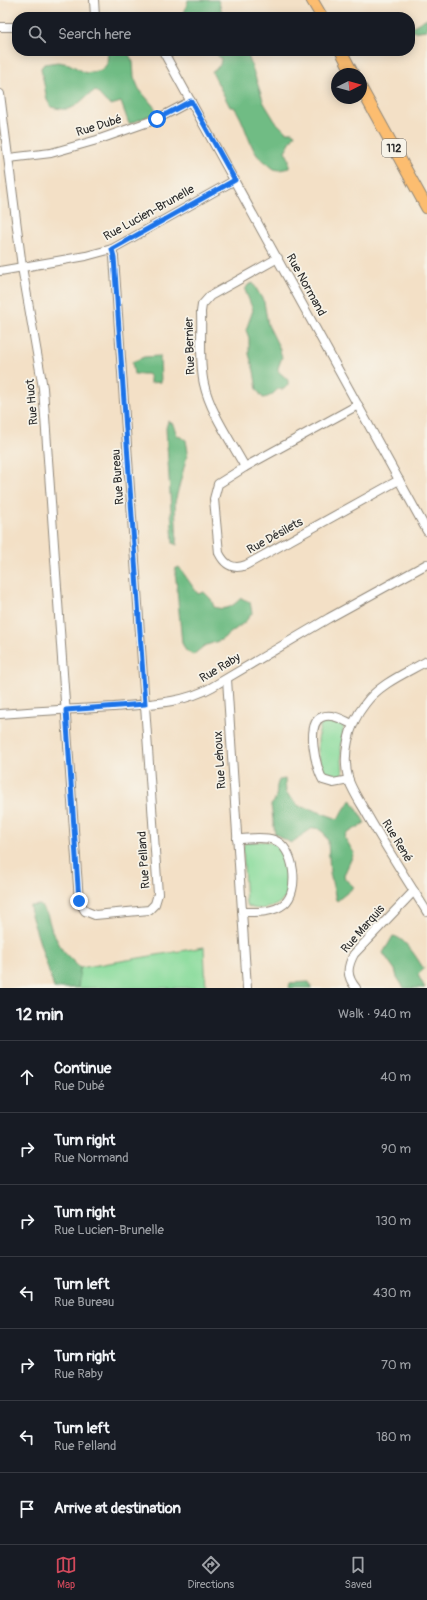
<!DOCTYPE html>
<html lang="en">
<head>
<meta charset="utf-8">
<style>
	:root { --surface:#171b24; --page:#242831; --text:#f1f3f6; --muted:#9ea1a6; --line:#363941; --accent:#d1495b }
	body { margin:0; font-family:Pangolin,sans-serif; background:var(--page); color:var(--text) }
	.compass { position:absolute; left:331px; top:68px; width:36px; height:36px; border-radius:50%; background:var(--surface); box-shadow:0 2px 10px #0003; rotate:84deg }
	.stop { position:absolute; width:12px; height:12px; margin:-9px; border:3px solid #1a73e8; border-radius:50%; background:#fff }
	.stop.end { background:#1a73e8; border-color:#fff; box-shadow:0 1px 4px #0008 }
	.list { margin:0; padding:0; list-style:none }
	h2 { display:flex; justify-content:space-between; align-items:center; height:52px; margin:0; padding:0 16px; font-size:17px }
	h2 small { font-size:13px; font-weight:400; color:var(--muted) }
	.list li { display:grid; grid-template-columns:26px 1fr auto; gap:12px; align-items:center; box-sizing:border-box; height:72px; padding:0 16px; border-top:1px solid var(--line) }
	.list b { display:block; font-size:15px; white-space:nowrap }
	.list p { margin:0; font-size:13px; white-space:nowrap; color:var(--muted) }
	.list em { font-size:13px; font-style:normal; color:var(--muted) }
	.icon { flex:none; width:22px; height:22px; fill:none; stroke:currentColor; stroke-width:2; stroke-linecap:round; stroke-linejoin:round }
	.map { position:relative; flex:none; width:427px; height:988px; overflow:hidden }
	.search { position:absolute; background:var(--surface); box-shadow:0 2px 10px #0003; left:12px; right:12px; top:12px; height:44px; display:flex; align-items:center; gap:10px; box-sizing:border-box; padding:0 14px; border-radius:16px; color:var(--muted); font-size:15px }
	.sheet { height:556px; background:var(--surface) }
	nav { display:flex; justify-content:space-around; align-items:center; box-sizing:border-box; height:56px; border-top:1px solid var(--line); background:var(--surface); font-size:11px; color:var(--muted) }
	nav a { display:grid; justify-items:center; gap:2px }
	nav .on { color:var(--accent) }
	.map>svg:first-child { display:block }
	.green { fill:#8bdc9d; stroke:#5b8464 }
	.forest { fill:#70bc84; stroke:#4e7458 }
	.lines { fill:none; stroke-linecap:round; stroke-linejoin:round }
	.minor-casing { stroke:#8f8678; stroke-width:10 }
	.major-casing { stroke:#8f8678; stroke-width:13 }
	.minor { stroke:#fff; stroke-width:8 }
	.major { stroke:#fcbd6f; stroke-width:11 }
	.route { stroke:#1a73e8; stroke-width:5 }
	.labels { text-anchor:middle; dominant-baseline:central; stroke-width:3.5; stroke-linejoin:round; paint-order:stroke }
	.shield { fill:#f7f3e8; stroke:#686764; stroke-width:1 }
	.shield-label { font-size:11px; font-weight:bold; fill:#2b2b2b }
	.street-label { font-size:12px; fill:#2b2b2b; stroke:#f7f3e8 }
</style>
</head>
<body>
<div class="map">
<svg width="427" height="988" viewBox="0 0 427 988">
	<rect width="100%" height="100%" fill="#f7f3e8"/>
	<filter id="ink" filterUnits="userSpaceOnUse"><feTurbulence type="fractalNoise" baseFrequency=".025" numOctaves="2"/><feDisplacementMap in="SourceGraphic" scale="8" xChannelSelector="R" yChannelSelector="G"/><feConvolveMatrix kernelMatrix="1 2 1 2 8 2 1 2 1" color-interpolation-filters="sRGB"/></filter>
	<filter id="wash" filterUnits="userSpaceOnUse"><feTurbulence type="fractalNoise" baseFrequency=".012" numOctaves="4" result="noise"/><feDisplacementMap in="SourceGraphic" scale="16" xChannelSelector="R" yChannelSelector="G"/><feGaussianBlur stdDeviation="0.9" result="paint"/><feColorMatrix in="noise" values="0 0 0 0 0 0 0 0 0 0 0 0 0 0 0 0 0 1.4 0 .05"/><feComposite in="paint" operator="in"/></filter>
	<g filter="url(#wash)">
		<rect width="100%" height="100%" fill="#f3e0c6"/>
		<g class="green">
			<path d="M331,720L341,724L344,726L341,749L343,774L342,777L330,778C316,767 316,739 321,724L326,721Z"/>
			<path d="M247,842C256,842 265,840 273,843C294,851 290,879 288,896C284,899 279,904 274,906C267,909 251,911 246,904L243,849L244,844Z"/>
			<polygon points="204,947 206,988 78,988 80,968"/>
		</g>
		<g class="forest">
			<polygon points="188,0 218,0 222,12 220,17 183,17"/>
			<polygon points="427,18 427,30 410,32 410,28"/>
			<path d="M108,51H127L133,62L134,77L139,89L155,108L156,113L129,124L121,102L111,105L106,102L96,91C85,94 79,107 68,109C63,110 56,108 51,107L47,100L41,68L44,64L58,62L69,64L86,73L102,70L107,64Z"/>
			<path d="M214,51H245L248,55L264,103L275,121L286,132H292L295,134L285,151L289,159V168C273,172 276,170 264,161C262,159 259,158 257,155C247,140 245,122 234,107H230L212,72L220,65L221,59Z"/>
			<path d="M253,283L264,302L268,325L279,347L282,357L278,368V371L288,380V385L284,389H278C273,394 270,397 263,398L257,390L254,371L249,354V338L246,330L253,310L245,290L248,285Z"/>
			<polygon points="160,356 161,382 150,383 150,376 147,374 134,374 132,362 144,357"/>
			<polygon points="168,421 173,424 177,435 186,440 188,452 175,502 177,545 173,543 166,428"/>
			<path d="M179,567L198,594L204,592L211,599L214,607C226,611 232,607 241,598L250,602L252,613L245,622L221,640L204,646L193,655L186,651L182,643L175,569Z"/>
			<path d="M285,779L286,793L299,806L308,808L338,819L351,799L365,823L346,834L345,838L354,853L344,875L345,879L354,887L337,901L336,900L330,873L328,841L324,833L317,828L311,829L291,843L275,834L271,805C280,797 274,789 279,780Z"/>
			<polygon points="40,905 47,914 52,931 63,951 80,968 78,988 54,988 31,915 30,906"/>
			<path d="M393,936C406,938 417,959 424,969L418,975L425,988H404L397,977L395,970L383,953Z"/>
			<polygon points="309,982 312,988 289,988 290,983"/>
		</g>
	</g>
	<g filter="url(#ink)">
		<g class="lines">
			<defs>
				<g id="minor">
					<polyline points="94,0 95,17"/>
					<polyline points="0,27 17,27"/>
					<polyline points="163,51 427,531"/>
					<polyline points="0,94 22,267 43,388 79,901 85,911 95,915 149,910 155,904 158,894 114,257 112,249"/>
					<polyline points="9,158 51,153 97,140 157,119 191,101"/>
					<polyline points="0,271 86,256 112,249 235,180"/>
					<path d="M358,405L245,467L218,484L214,499L219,553C225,565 233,570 246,565L399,480"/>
					<path d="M245,467C231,441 210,412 204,384C199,363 202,334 201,312L202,305L210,296L278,258"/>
					<path d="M427,661C406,673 379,684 365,704C349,724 341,756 349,781C354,794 362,805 368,816C387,849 407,880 427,912"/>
					<polyline points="227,679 247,988"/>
					<path d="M0,714C38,711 76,709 114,707C148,704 182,704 212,687L329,618L427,564"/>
					<path d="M349,780L333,783L323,780C316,769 305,723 322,717C332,713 343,720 352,724"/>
					<path d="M237,839C249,839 263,836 274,840C295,847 300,892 284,904C273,913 256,912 243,912"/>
					<path d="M356,988C346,976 347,967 354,954L414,891"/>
				</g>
				<g id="major">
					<polyline points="312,0 322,17"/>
					<polyline points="341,51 353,74"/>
					<polyline points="361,88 427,208"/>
				</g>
			</defs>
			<use href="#minor" class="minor-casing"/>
			<use href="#major" class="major-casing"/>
			<use href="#minor" class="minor"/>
			<use href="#major" class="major"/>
		</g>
	</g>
	<g class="lines" filter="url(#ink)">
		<polyline class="route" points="79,901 66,710 145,704 114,257 112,249 235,180 191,101 157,119"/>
	</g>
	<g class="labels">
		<rect class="shield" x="382" y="139" width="24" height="18" rx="3"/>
		<g class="shield-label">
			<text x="394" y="148">112</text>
		</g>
		<g class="street-label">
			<text transform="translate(99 126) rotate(-17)">Rue Dubé</text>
			<text transform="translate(149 213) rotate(-29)">Rue Lucien-Brunelle</text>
			<text transform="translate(306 285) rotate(61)">Rue Normand</text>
			<text transform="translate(190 346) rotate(-92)">Rue Bernier</text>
			<text transform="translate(32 402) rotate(-95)">Rue Huot</text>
			<text transform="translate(118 477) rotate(-94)">Rue Bureau</text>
			<text transform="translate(275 536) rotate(-29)">Rue Désilets</text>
			<text transform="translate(220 668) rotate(-31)">Rue Raby</text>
			<text transform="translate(220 760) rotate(-94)">Rue Lehoux</text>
			<text transform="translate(397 841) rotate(59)">Rue René</text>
			<text transform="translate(144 860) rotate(-94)">Rue Pelland</text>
			<text transform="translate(363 929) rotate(-49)">Rue Marquis</text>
		</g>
	</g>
</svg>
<svg class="compass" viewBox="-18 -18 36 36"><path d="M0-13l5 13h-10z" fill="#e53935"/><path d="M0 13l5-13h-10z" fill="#9ea1a6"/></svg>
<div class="stop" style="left:157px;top:119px"></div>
<div class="stop end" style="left:79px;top:901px"></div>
<div class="search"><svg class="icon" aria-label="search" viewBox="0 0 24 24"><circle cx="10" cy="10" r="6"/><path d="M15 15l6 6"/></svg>Search here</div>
</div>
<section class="sheet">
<h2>12 min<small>Walk · 940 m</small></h2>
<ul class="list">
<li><svg class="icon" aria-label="ahead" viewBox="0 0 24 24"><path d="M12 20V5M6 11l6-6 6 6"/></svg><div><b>Continue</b><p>Rue Dubé</p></div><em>40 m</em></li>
<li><svg class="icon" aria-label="right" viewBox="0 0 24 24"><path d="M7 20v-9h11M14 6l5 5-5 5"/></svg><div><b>Turn right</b><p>Rue Normand</p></div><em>90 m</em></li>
<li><svg class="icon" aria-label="right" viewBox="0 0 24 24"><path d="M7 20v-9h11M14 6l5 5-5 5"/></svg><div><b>Turn right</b><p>Rue Lucien-Brunelle</p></div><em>130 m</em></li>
<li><svg class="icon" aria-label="left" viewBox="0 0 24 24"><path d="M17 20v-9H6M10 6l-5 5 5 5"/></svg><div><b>Turn left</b><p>Rue Bureau</p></div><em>430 m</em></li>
<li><svg class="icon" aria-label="right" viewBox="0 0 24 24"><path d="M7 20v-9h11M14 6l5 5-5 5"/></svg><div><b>Turn right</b><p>Rue Raby</p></div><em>70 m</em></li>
<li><svg class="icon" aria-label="left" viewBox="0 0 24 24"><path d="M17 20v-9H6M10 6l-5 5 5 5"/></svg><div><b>Turn left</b><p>Rue Pelland</p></div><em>180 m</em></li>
<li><svg class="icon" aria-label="arrive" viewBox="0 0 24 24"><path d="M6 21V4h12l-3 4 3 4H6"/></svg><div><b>Arrive at destination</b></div></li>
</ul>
</section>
<nav>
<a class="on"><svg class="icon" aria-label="map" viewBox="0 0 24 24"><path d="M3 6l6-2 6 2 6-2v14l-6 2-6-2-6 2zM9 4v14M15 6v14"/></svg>Map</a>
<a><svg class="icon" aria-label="directions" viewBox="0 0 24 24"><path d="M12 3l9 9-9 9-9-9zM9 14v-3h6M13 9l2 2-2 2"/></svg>Directions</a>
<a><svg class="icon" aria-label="saved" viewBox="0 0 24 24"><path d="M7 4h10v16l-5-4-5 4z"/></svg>Saved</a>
</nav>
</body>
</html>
